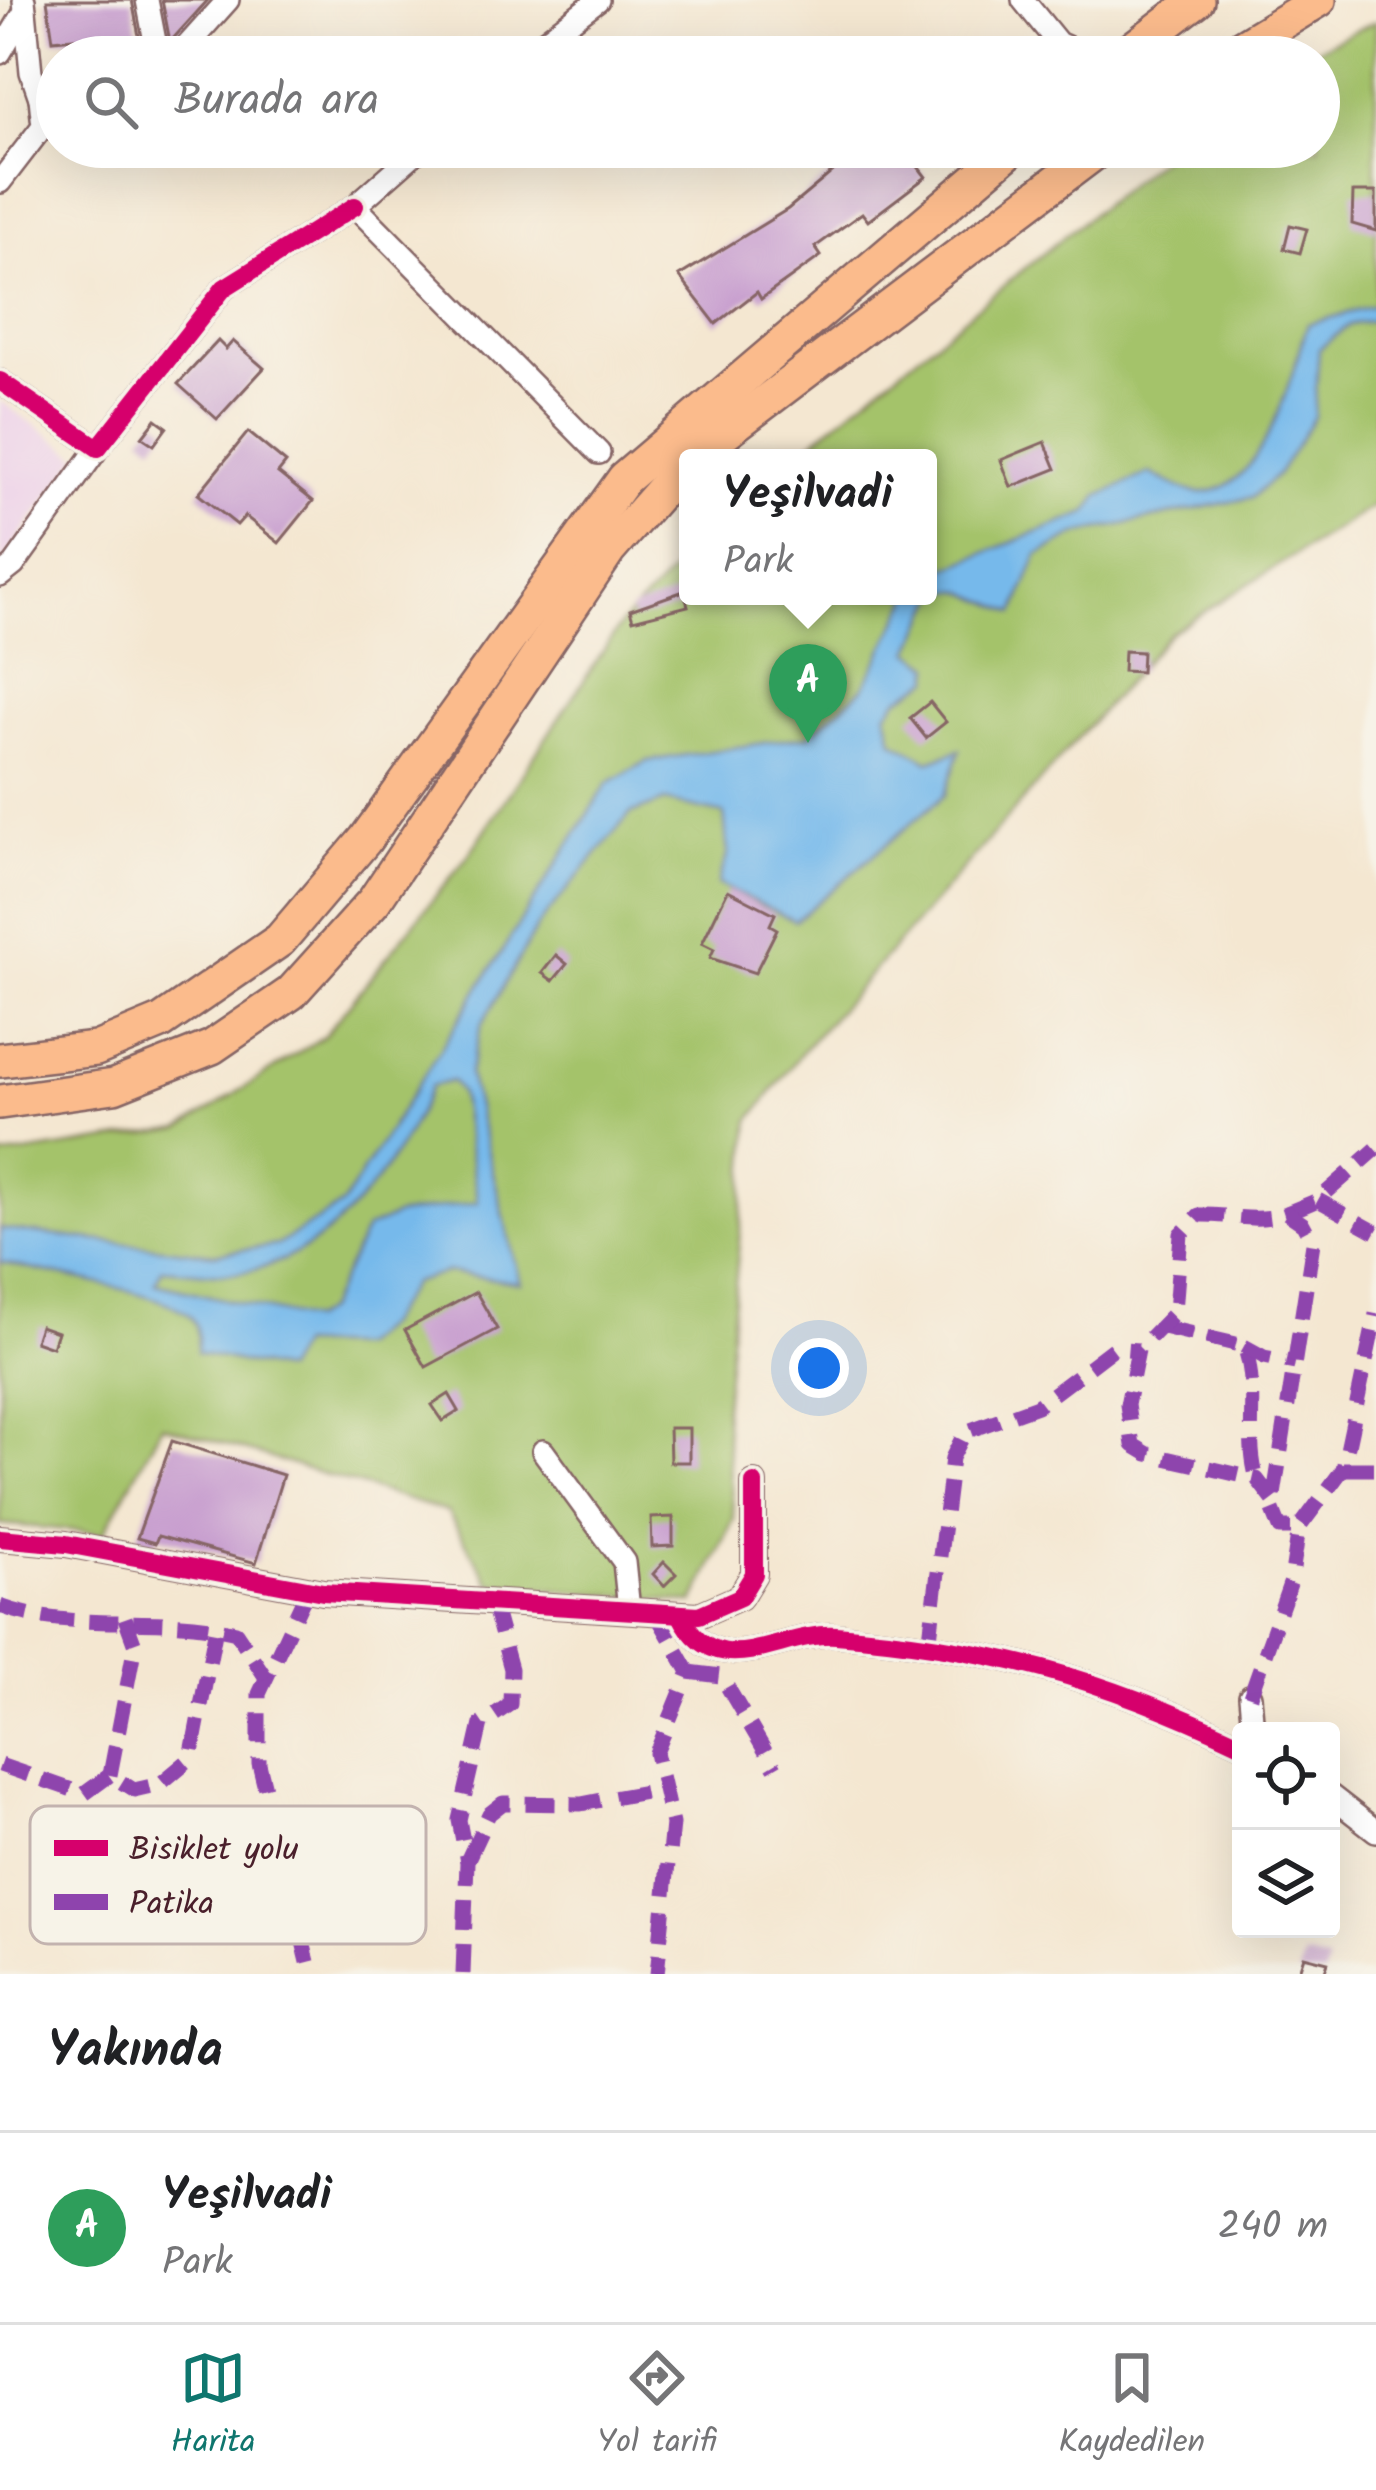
<!DOCTYPE html>
<html lang="tr">
<head>
<meta charset="utf-8">
<style>
	:root { --surface:#fff; --page:#f6f6f6; --text:#202124; --muted:#757577; --line:#e0e0e0; --accent:#0f766e }
	body { margin:0; font-family:Kalam,sans-serif; background:var(--page); color:var(--text) }
	.controls { position:absolute; right:36px; bottom:36px; display:grid; overflow:hidden; border-radius:12px; box-shadow:0 12px 48px #0002 }
	.controls button { width:108px; height:108px; display:grid; place-items:center; padding:0; border:0; border-bottom:3px solid var(--line); background:var(--surface); color:var(--text); font:60px sans-serif }
	.you { position:absolute; left:819px; top:1368px; width:42px; height:42px; margin:-30px; border:9px solid #fff; border-radius:50%; background:#1a73e8; box-shadow:0 0 0 18px #1a73e833 }
	.badge { display:grid; place-items:center; width:78px; height:78px; border-radius:50%; background:var(--accent); color:#fff; font-size:39px; font-weight:700 }
	.pin { position:absolute; translate:-50% -99px; filter:drop-shadow(0 3px 6px #0008) }
	.pin::after { content:''; position:absolute; top:63px; width:42px; height:36px; background:inherit; clip-path:polygon(0 0,100% 0,50% 100%) }
	.popup { position:absolute; left:679px; top:449px; width:258px; height:156px; box-sizing:border-box; display:grid; place-content:center; border-radius:12px; background:var(--surface); filter:drop-shadow(0 3px 9px #0005); font-size:39px; white-space:nowrap; color:var(--muted) }
	.popup b { font-size:45px; color:var(--text) }
	.popup::after { content:''; position:absolute; left:50%; top:100%; margin-left:-24px; border:24px solid transparent; border-top-color:var(--surface) }
	.list { margin:0; padding:0; list-style:none }
	h2 { display:flex; justify-content:space-between; align-items:center; height:156px; margin:0; padding:0 48px; font-size:51px }
	h2 small { font-size:39px; font-weight:400; color:var(--muted) }
	.list li { display:grid; grid-template-columns:78px 1fr auto; gap:36px; align-items:center; box-sizing:border-box; height:192px; padding:0 48px; border-top:3px solid var(--line) }
	.list b { display:block; font-size:45px; white-space:nowrap }
	.list p { margin:0; font-size:39px; white-space:nowrap; color:var(--muted) }
	.list em { font-size:39px; font-style:normal; color:var(--muted) }
	.icon { flex:none; width:66px; height:66px; fill:none; stroke:currentColor; stroke-width:2; stroke-linecap:round; stroke-linejoin:round }
	.map { position:relative; flex:none; width:1376px; height:1974px; overflow:hidden }
	.search { position:absolute; background:var(--surface); box-shadow:0 12px 48px #0002; left:36px; right:36px; top:36px; height:132px; display:flex; align-items:center; gap:30px; box-sizing:border-box; padding:0 42px; border-radius:66px; color:var(--muted); font-size:45px }
	.sheet { height:348px; background:var(--surface) }
	nav { display:flex; justify-content:space-around; align-items:center; box-sizing:border-box; height:168px; border-top:3px solid var(--line); background:var(--surface); font-size:33px; color:var(--muted) }
	nav a { display:grid; justify-items:center; gap:6px }
	nav .on { color:var(--accent) }
	.map>svg:first-child { display:block }
	.built { fill:#edd0e9 }
	.green { fill:#a4c36a; stroke:#77714a; stroke-width:3 }
	.water { fill:#76b9eb; stroke:#606c8b; stroke-width:3; fill-rule:evenodd }
	.building { fill:#c89fcf }
	.lines { fill:none; stroke-linecap:round; stroke-linejoin:round }
	.minor-casing { stroke:#866565; stroke-width:26 }
	.tertiary-casing { stroke:#866565; stroke-width:28 }
	.primary-casing { stroke:#866565; stroke-width:38 }
	.minor { stroke:#fff; stroke-width:21 }
	.tertiary { stroke:#fff; stroke-width:24 }
	.primary { stroke:#fbbb8c; stroke-width:33 }
	.quiet { stroke:#8e44ad; stroke-width:15; stroke-dasharray:30 15; stroke-linecap:butt }
	.cycleway-casing { stroke:#f7f3e8; stroke-width:26 }
	.cycleway { stroke:#d6006c; stroke-width:18 }
	.key { fill:#f7f3e8; stroke:#c3b3af; stroke-width:3 }
	.key-label { font-size:33px; fill:#4a1f2b }
</style>
</head>
<body>
<div class="map">
<svg width="1376" height="1974" viewBox="0 0 1376 1974">
	<rect width="100%" height="100%" fill="#f7f3e8"/>
	<filter id="ink" filterUnits="userSpaceOnUse"><feTurbulence type="fractalNoise" baseFrequency=".00833" numOctaves="2"/><feDisplacementMap in="SourceGraphic" scale="24" xChannelSelector="R" yChannelSelector="G"/><feConvolveMatrix kernelMatrix="1 2 1 2 8 2 1 2 1" color-interpolation-filters="sRGB"/></filter>
	<filter id="wash" filterUnits="userSpaceOnUse"><feTurbulence type="fractalNoise" baseFrequency=".004" numOctaves="4" result="noise"/><feDisplacementMap in="SourceGraphic" scale="48" xChannelSelector="R" yChannelSelector="G"/><feGaussianBlur stdDeviation="2.7" result="paint"/><feColorMatrix in="noise" values="0 0 0 0 0 0 0 0 0 0 0 0 0 0 0 0 0 1.4 0 .05"/><feComposite in="paint" operator="in"/></filter>
	<g filter="url(#wash)">
		<rect width="100%" height="100%" fill="#f4e7d1"/>
		<polygon class="built" points="0,401 79,456 0,563"/>
		<polygon class="green" points="1376,21 1376,504 1170,633 801,1053 750,1121 724,1409 734,1519 694,1603 491,1583 447,1512 162,1425 104,1533 0,1524 0,1157 181,1129 324,1036 470,853 621,624 688,556 688,596 928,596 928,458 792,458 1174,147 1319,147 1319,57 1300,57"/>
		<path class="water" d="M1376,305V320L1349,325L1319,349L1314,417L1278,474L1253,497L1078,534L1038,555L1015,613L963,591L940,590L911,651L932,666L931,679L898,699L887,713L893,740L929,761L960,750L945,795L795,921L718,884L728,853L724,814L665,801L630,814L538,925L481,1026L469,1074L520,1283L448,1272L412,1283L385,1325L358,1347L299,1345L284,1371L197,1353C198,1340 200,1327 191,1317C166,1291 40,1273 0,1262V1229L213,1254L277,1245L342,1205L608,783L648,761L808,736L864,687L911,596H928V575L1087,513L1099,496L1150,473C1163,479 1180,490 1194,492C1263,501 1291,373 1308,324ZM452,1081L460,1092L478,1202L398,1215L366,1229L326,1310L311,1320L155,1283L162,1269C186,1270 214,1276 237,1273C332,1260 396,1166 431,1086Z"/>
		<g id="blocks">
			<g class="building">
				<polygon points="47,0 132,0 143,57 77,57 74,38 53,40"/>
				<polygon points="162,0 208,0 170,42"/>
				<polygon points="862,147 903,147 926,177 868,221 862,213 815,247 821,256 761,299 757,292 716,324 679,276 788,209"/>
				<polygon points="1353,192 1376,192 1376,231 1352,224"/>
				<polygon points="1290,225 1307,229 1300,253 1284,249"/>
				<polygon points="218,341 226,349 233,341 264,368 217,419 178,384"/>
				<polygon points="156,419 167,427 154,445 142,437"/>
				<polygon points="248,432 286,463 278,473 313,501 279,543 245,516 237,525 198,494"/>
				<polygon points="1045,442 1056,469 1011,487 1001,460"/>
				<polygon points="684,591 688,606 633,620 630,610"/>
				<polygon points="1124,651 1142,652 1141,672 1123,671"/>
				<polygon points="930,702 946,722 926,738 910,718"/>
				<polygon points="728,890 775,914 770,925 777,929 755,973 710,958 714,949 702,943"/>
				<polygon points="556,955 567,964 553,981 542,973"/>
				<polygon points="476,1292 497,1329 426,1367 405,1330"/>
				<polygon points="40,1326 57,1332 52,1347 35,1341"/>
				<polygon points="449,1394 459,1411 443,1421 432,1405"/>
				<polygon points="669,1428 689,1428 689,1462 670,1462"/>
				<polygon points="172,1441 283,1475 256,1563 158,1536 155,1543 137,1538"/>
				<polygon points="673,1517 673,1546 652,1547 651,1518"/>
				<polygon points="664,1562 676,1574 664,1586 653,1574"/>
				<polygon points="1304,1956 1328,1962 1324,1974 1298,1974"/>
			</g>
		</g>
	</g>
	<g filter="url(#ink)">
		<use href="#blocks" fill-opacity="0" stroke="#866565" stroke-width="3"/>
		<g class="lines">
			<defs>
				<g id="minor">
					<polyline points="24,0 31,72 40,98 57,105"/>
					<polyline points="147,0 158,57"/>
					<polyline points="1023,0 1058,43 1089,57"/>
					<polyline points="0,53 25,11"/>
					<polyline points="177,57 228,0"/>
					<polyline points="523,57 598,0"/>
					<polyline points="422,147 355,206 599,453"/>
					<polyline points="0,182 43,126 40,98"/>
					<polyline points="0,381 98,448 224,288 355,206"/>
					<polyline points="0,576 14,565 98,448"/>
					<polyline points="543,1451 624,1562 629,1610"/>
					<path d="M680,1614C716,1688 780,1631 836,1635C989,1647 1102,1678 1241,1744"/>
					<polyline points="1250,1696 1253,1731"/>
					<polyline points="1331,1796 1376,1831"/>
				</g>
				<polyline id="tertiary" points="0,1538 66,1544 323,1592 699,1615 740,1597 754,1574 754,1483"/>
				<g id="primary">
					<polyline points="1122,57 1197,0"/>
					<polyline points="1225,57 1319,0"/>
					<polyline points="691,458 1102,147"/>
					<polyline points="0,1060 96,1049 161,1022 280,940 365,840 624,479 1014,147"/>
					<polyline points="0,1102 114,1086 212,1047 291,993 374,901 609,550 688,460"/>
				</g>
			</defs>
			<use href="#minor" class="minor-casing"/>
			<use href="#tertiary" class="tertiary-casing"/>
			<use href="#primary" class="primary-casing"/>
			<use href="#minor" class="minor"/>
			<use href="#tertiary" class="tertiary"/>
			<use href="#primary" class="primary"/>
			<g class="quiet">
				<polyline points="1318,1200 1376,1232"/>
				<polyline points="1287,1213 1318,1200 1376,1149"/>
				<path d="M1163,1327L1244,1346C1260,1390 1244,1435 1257,1479"/>
				<polyline points="1244,1346 1264,1357 1295,1363"/>
				<polyline points="1343,1469 1376,1469"/>
				<path d="M1273,1500L1257,1479L1148,1454L1133,1445L1127,1405L1138,1350L1175,1312L1181,1234L1199,1215C1231,1214 1257,1224 1287,1213L1303,1224L1313,1243L1272,1508L1280,1528H1299"/>
				<polyline points="308,1589 259,1694 259,1764 311,1974"/>
				<path d="M0,1606C71,1633 158,1613 236,1632L266,1678"/>
				<polyline points="655,1612 689,1672 656,1753 672,1824 657,1974"/>
				<polyline points="929,1646 952,1458 965,1432 1037,1406 1114,1348 1138,1350"/>
				<polyline points="689,1672 721,1676 775,1768"/>
				<polyline points="1250,1696 1291,1581 1299,1528 1343,1469 1376,1314"/>
				<polyline points="0,1765 84,1794 110,1775 134,1790 160,1784 191,1758 216,1627"/>
				<polyline points="110,1775 135,1645 125,1618"/>
				<polyline points="468,1859 489,1814 503,1803 581,1804 662,1789"/>
				<polyline points="463,1974 467,1862 459,1820 481,1724 510,1704 511,1669 492,1600"/>
			</g>
			<defs>
				<g id="cycleway">
					<polyline points="0,381 98,448 224,288 355,206"/>
					<polyline points="0,1538 66,1544 323,1592 699,1615 740,1597 754,1574 754,1483"/>
					<path d="M680,1614C716,1688 780,1631 836,1635C989,1647 1102,1678 1241,1744"/>
				</g>
			</defs>
			<use href="#cycleway" class="cycleway-casing"/>
			<use href="#cycleway" class="cycleway"/>
		</g>
	</g>
	<rect x="30" y="1806" width="396" height="138" rx="18" class="key"/>
	<rect x="54" y="1840" width="54" height="16" fill="#d6006c"/>
	<rect x="54" y="1894" width="54" height="16" fill="#8e44ad"/>
	<g class="key-label">
		<text x="129" y="1860">Bisiklet yolu</text>
		<text x="129" y="1914">Patika</text>
	</g>
</svg>
<div class="controls">
<button><svg class="icon" aria-label="locate" viewBox="0 0 24 24"><circle cx="12" cy="12" r="6"/><path d="M12 2v4M12 18v4M2 12h4M18 12h4"/></svg></button>
<button><svg class="icon" aria-label="layers" viewBox="0 0 24 24"><path d="M12 4l9 5-9 5-9-5zM3 14l9 5 9-5"/></svg></button>
</div>
<div class="you"></div>
<div class="pin badge" style="left:808px;top:743px;background:#2e9e5b">A</div>
<div class="popup"><b>Yeşilvadi</b>Park</div>
<div class="search"><svg class="icon" aria-label="search" viewBox="0 0 24 24"><circle cx="10" cy="10" r="6"/><path d="M15 15l6 6"/></svg>Burada ara</div>
</div>
<section class="sheet">
<h2>Yakında<small></small></h2>
<ul class="list">
<li><span class="badge" style="background:#2e9e5b">A</span><div><b>Yeşilvadi</b><p>Park</p></div><em>240 m</em></li>
</ul>
</section>
<nav>
<a class="on"><svg class="icon" aria-label="map" viewBox="0 0 24 24"><path d="M3 6l6-2 6 2 6-2v14l-6 2-6-2-6 2zM9 4v14M15 6v14"/></svg>Harita</a>
<a><svg class="icon" aria-label="directions" viewBox="0 0 24 24"><path d="M12 3l9 9-9 9-9-9zM9 14v-3h6M13 9l2 2-2 2"/></svg>Yol tarifi</a>
<a><svg class="icon" aria-label="saved" viewBox="0 0 24 24"><path d="M7 4h10v16l-5-4-5 4z"/></svg>Kaydedilen</a>
</nav>
</body>
</html>
